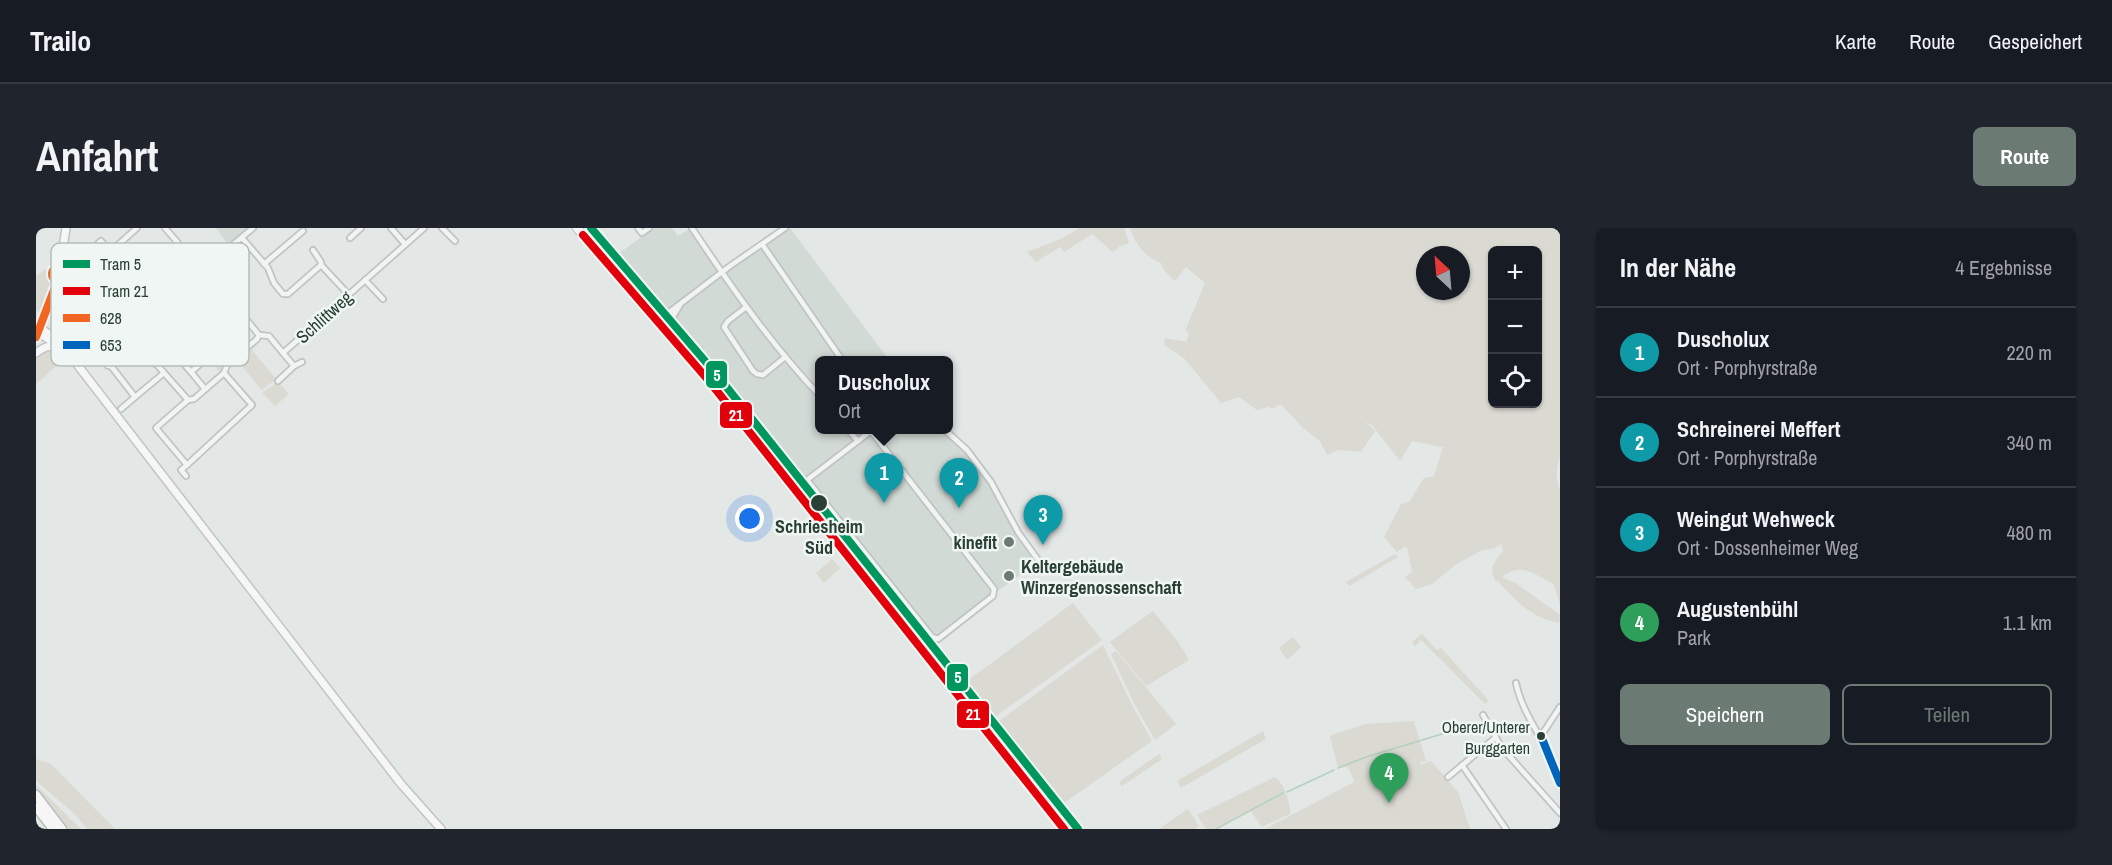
<!DOCTYPE html>
<html lang="de">
<head>
<meta charset="utf-8">
<style>
	:root { --surface:#171b24; --page:#20242c; --text:#f1f3f6; --muted:#9ea1a6; --line:#363941; --accent:#6b7a73 }
	body { margin:0; font-family:"Archivo Narrow",sans-serif; background:var(--page); color:var(--text) }
	.controls { position:absolute; right:18px; top:18px; display:grid; overflow:hidden; border-radius:9px; box-shadow:0 2px 4px #0004 }
	.controls button { width:54px; height:54px; display:grid; place-items:center; padding:0; border:0; border-bottom:2px solid var(--line); background:var(--surface); color:var(--text); font:30px sans-serif }
	.compass { position:absolute; left:1380px; top:18px; width:54px; height:54px; border-radius:50%; background:var(--surface); box-shadow:0 2px 4px #0004; rotate:334deg }
	.you { position:absolute; left:714px; top:291px; width:21px; height:21px; margin:-15px; border:4px solid #fff; border-radius:50%; background:#1a73e8; box-shadow:0 0 0 9px #1a73e833 }
	.badge { display:grid; place-items:center; width:39px; height:39px; border-radius:50%; background:var(--accent); color:#fff; font-size:20px; font-weight:700 }
	.pin { position:absolute; translate:-50% -50px; filter:drop-shadow(0 2px 3px #0008) }
	.pin::after { content:''; position:absolute; top:32px; width:21px; height:18px; background:inherit; clip-path:polygon(0 0,100% 0,50% 100%) }
	.popup { position:absolute; left:779px; top:128px; width:138px; height:78px; box-sizing:border-box; display:grid; place-content:center; border-radius:9px; background:var(--surface); filter:drop-shadow(0 2px 4px #0005); font-size:20px; white-space:nowrap; color:var(--muted) }
	.popup b { font-size:22px; color:var(--text) }
	.popup::after { content:''; position:absolute; left:50%; top:100%; margin-left:-12px; border:12px solid transparent; border-top-color:var(--surface) }
	.list { margin:0; padding:0; list-style:none }
	h2 { display:flex; justify-content:space-between; align-items:center; height:78px; margin:0; padding:0 24px; font-size:26px }
	h2 small { font-size:20px; font-weight:400; color:var(--muted) }
	.list li { display:grid; grid-template-columns:39px 1fr auto; gap:18px; align-items:center; box-sizing:border-box; height:90px; padding:0 24px; border-top:2px solid var(--line) }
	.list b { display:block; font-size:22px; white-space:nowrap }
	.list p { margin:0; font-size:20px; white-space:nowrap; color:var(--muted) }
	.list em { font-size:20px; font-style:normal; color:var(--muted) }
	.actions { display:flex; gap:12px; padding:18px 24px }
	.actions a { flex:1; padding:14px 0; border:2px solid var(--accent); border-radius:9px; text-align:center; font-size:21px; color:var(--accent) }
	.actions .main { background:var(--accent); color:#fff }
	.icon { flex:none; width:33px; height:33px; fill:none; stroke:currentColor; stroke-width:2; stroke-linecap:round; stroke-linejoin:round }
	.map { position:relative; flex:none; width:1524px; height:601px; overflow:hidden; border-radius:9px }
	header { display:flex; align-items:center; gap:36px; box-sizing:border-box; height:84px; padding:0 30px; background:var(--surface); border-bottom:2px solid var(--line) }
	header strong { font-size:28px }
	nav { display:flex; gap:33px; margin-inline-start:auto; font-size:21px }
	.intro { display:flex; align-items:center; justify-content:space-between; box-sizing:border-box; height:144px; padding:0 36px }
	h1 { margin:0; font-size:42px }
	.button { padding:15px 27px; border-radius:9px; background:var(--accent); color:#fff; font-size:21px; font-weight:700 }
	main { display:flex; gap:36px; padding:0 36px }
	aside { flex:1; background:var(--surface); border-radius:9px; box-shadow:0 2px 4px #0004 }
	.map>svg:first-child { display:block }
	.built { fill:#d1dad5 }
	.green { fill:#dad9d2; fill-rule:evenodd }
	.lines { fill:none; stroke-linecap:round; stroke-linejoin:round }
	.stream { stroke:#b3d1be; stroke-width:1.5 }
	.street-casing { stroke:#c0c4c2; stroke-width:8 }
	.secondary-casing { stroke:#c0c4c2; stroke-width:10 }
	.primary-casing { stroke:#bfc5c2; stroke-width:10 }
	.highway-casing { stroke:#b5bcb8; stroke-width:11 }
	.street { stroke:#f1f4f3; stroke-width:4.5 }
	.secondary { stroke:#f6f6f6; stroke-width:7 }
	.primary { stroke:#f6f6f6; stroke-width:8 }
	.highway { stroke:#f6f6f6; stroke-width:8 }
	.bus-1-casing { stroke:#f0f6f3; stroke-width:12 }
	.bus-2-casing { stroke:#f0f6f3; stroke-width:12 }
	.bus-1 { stroke:#f26522; stroke-width:8 }
	.bus-2 { stroke:#0065bd; stroke-width:8 }
	.tram-1-casing { stroke:#f0f6f3; stroke-width:12 }
	.tram-2-casing { stroke:#f0f6f3; stroke-width:12 }
	.tram-1 { stroke:#00975f; stroke-width:8 }
	.tram-2 { stroke:#e2000a; stroke-width:8 }
	.stop-dot { fill:#2a4035; stroke:#f0f6f3; stroke-width:2 }
	.poi-dot { fill:#6b7a73; stroke:#f0f6f3; stroke-width:2 }
	.labels { text-anchor:middle; dominant-baseline:central; stroke-width:5; stroke-linejoin:round; paint-order:stroke }
	.bus-label { font-size:16px; fill:#2a4035; stroke:#f0f6f3; text-anchor:end }
	.street-label { font-size:18px; fill:#2a4035; stroke:#f0f6f3 }
	.stop-label { font-size:18px; font-weight:bold; fill:#2a4035; stroke:#f0f6f3 }
	.poi-label { font-size:18px; font-weight:bold; fill:#2a4035; stroke:#f0f6f3; text-anchor:end }
	.key { fill:#f0f6f3; stroke:#b5bfba; stroke-width:1.5 }
	.key-label { font-size:16px; fill:#2a4035 }
	.line-badge { stroke:#f0f6f3; stroke-width:2 }
	.badge-label { font-size:16px; text-anchor:middle; font-weight:bold; fill:#fff }
</style>
</head>
<body>
<header>
<strong>Trailo</strong>
<nav><a>Karte</a><a>Route</a><a>Gespeichert</a></nav>
</header>
<div class="intro"><h1>Anfahrt</h1><a class="button">Route</a></div>
<main>
<div class="map">
<svg width="1524" height="601" viewBox="0 0 1524 601">
	<rect width="100%" height="100%" fill="#e3e7e5"/>
	<g class="built">
		<polygon points="180,0 215,0 194,19"/>
		<polygon points="618,0 636,0 642,8 654,1 684,47 754,0 853,132 784,132 784,202 912,202 913,199 933,221 960,266 980,307 1000,335 899,409 769,253 771,252 641,94 582,26"/>
	</g>
	<g class="green">
		<polygon points="1044,0 1088,0 1093,15 1084,18 1077,24 1056,6 1028,24 1024,19 1000,34 991,24 1025,11"/>
		<path d="M1094,0H1524V230C1519,242 1520,251 1524,262V377L1518,356C1499,347 1485,333 1466,349L1481,356L1524,387L1523,395C1496,390 1479,373 1462,353L1460,354C1452,341 1458,334 1467,323L1465,316L1457,321L1446,322L1419,337L1396,356L1380,361L1369,349L1376,344L1371,319H1368L1361,324L1348,309L1365,276L1373,274L1388,250L1398,248L1407,219L1376,213L1364,233L1336,197L1329,193L1339,203L1325,224L1302,222L1291,227L1284,213L1267,200L1245,176L1236,181L1233,179L1221,182L1203,169L1185,175L1148,130L1128,117L1129,110L1150,114L1153,107L1150,101L1169,55L1150,39L1139,53L1128,42L1125,35C1108,28 1100,17 1094,0ZM1502,22V176H1456V22ZM1389,27H1425V63H1389Z"/>
		<polygon points="10,41 13,41 12,48 15,55 5,88 0,81 0,48"/>
		<polygon points="118,47 190,133 183,143 106,58"/>
		<polygon points="15,120 25,122 32,129 116,239 32,131 24,124 12,121"/>
		<polygon points="215,121 240,151 226,162 201,132"/>
		<path d="M9,122C15,126 23,125 29,130L0,156V128Z"/>
		<polygon points="242,154 253,166 239,178 226,165"/>
		<polygon points="1359,326 1362,329 1313,358 1310,354"/>
		<polygon points="796,331 804,340 788,355 780,345"/>
		<polygon points="1037,375 1066,412 960,488 931,453"/>
		<polygon points="1117,383 1142,414 1153,432 1110,458 1074,414"/>
		<polygon points="1386,406 1401,422 1405,420 1453,473 1449,476 1385,412 1379,418 1376,414"/>
		<polygon points="1257,409 1265,419 1251,432 1243,420"/>
		<polygon points="1067,417 1097,479 1116,513 1028,575 963,493"/>
		<polygon points="1080,423 1140,496 1119,512 1097,473 1075,426"/>
		<polygon points="1378,493 1390,533 1384,534 1384,537 1395,533 1422,564 1434,601 1229,601 1318,554 1323,564 1312,539 1302,540 1294,509 1296,507 1329,496"/>
		<polygon points="1227,503 1230,511 1145,560 1141,553"/>
		<polygon points="1123,526 1126,531 1086,558 1083,554"/>
		<polygon points="0,531 15,536 79,601 51,601 39,586 0,553"/>
		<path d="M1239,549C1248,555 1255,576 1254,586L1226,599L1214,582L1179,601H1170L1161,587Z"/>
		<polygon points="0,557 45,601 29,601 0,563"/>
		<polygon points="1152,581 1163,598 1159,601 1123,601"/>
	</g>
	<g class="lines">
		<g class="stream">
			<polyline points="1302,540 1330,529 1442,495"/>
			<polyline points="1251,564 1298,542"/>
			<polyline points="1180,601 1247,565"/>
		</g>
		<defs>
			<g id="street">
				<polyline points="129,0 142,15 142,19"/>
				<polyline points="355,0 369,16"/>
				<polyline points="406,0 419,13"/>
				<polyline points="602,0 606,5 613,0"/>
				<path d="M656,0C696,60 734,115 784,168"/>
				<polyline points="206,10 232,40 238,55 247,66 252,66 285,37 313,67"/>
				<polyline points="314,10 325,0"/>
				<polyline points="726,16 806,132"/>
				<polyline points="277,22 285,34 285,37"/>
				<polyline points="75,23 101,0"/>
				<polyline points="51,25 65,13 104,57"/>
				<polyline points="228,36 267,3"/>
				<polyline points="66,39 79,28"/>
				<polyline points="30,45 43,56 57,72 62,73 110,129 115,130 152,172 158,171 188,145 191,137 221,111 223,107"/>
				<polyline points="169,47 186,33 187,25 217,0"/>
				<polyline points="140,48 176,90 167,98"/>
				<polyline points="27,52 37,52"/>
				<polyline points="329,52 347,71"/>
				<polyline points="77,53 91,41"/>
				<polyline points="159,70 178,57"/>
				<polyline points="709,80 692,93 688,99 717,143 721,146 727,147 748,130"/>
				<polyline points="73,85 107,55 110,48 142,19 146,21 178,57 187,63 223,107"/>
				<polyline points="32,89 72,138 75,138 100,116"/>
				<polyline points="623,92 694,38 749,0"/>
				<path d="M623,92C635,93 639,86 644,77"/>
				<polyline points="191,102 209,122"/>
				<polyline points="88,103 117,77"/>
				<polyline points="223,107 233,108 247,125 388,0"/>
				<polyline points="637,108 636,95 638,87"/>
				<polyline points="50,109 69,92"/>
				<polyline points="103,120 134,93"/>
				<polyline points="247,125 258,138"/>
				<polyline points="120,136 152,108 170,131 155,144 169,161"/>
				<polyline points="148,136 155,144"/>
				<polyline points="75,138 99,169 128,145"/>
				<polyline points="242,153 258,138 266,134"/>
				<polyline points="152,172 120,200 151,237 216,177 188,145"/>
				<polyline points="85,181 99,169"/>
				<polyline points="812,202 822,213"/>
				<path d="M834,202L835,203C876,256 917,308 958,361L957,368L902,411L896,409L771,252L835,203L837,202"/>
				<polyline points="909,202 931,222 955,254 982,304 1005,336"/>
				<polyline points="150,248 145,242 151,237"/>
				<path d="M1480,455C1487,491 1516,519 1524,555"/>
				<polyline points="1447,487 1466,520 1524,585"/>
				<polyline points="1505,508 1524,479"/>
				<polyline points="1426,537 1470,601"/>
				<polyline points="1412,549 1459,510"/>
			</g>
			<g id="secondary">
				<circle cx="23" cy="46" r="7"/>
				<polyline points="24,39 30,0"/>
				<polyline points="4,100 23,113 365,556 405,601"/>
				<polyline points="2,104 19,116"/>
				<polyline points="0,109 21,54"/>
				<path d="M0,125C8,119 17,115 26,120"/>
			</g>
			<path id="primary" d="M541,0C716,191 869,400 1031,601"/>
			<g id="highway">
				<polyline points="0,567 26,601"/>
				<polyline points="0,579 17,601"/>
			</g>
		</defs>
		<use href="#street" class="street-casing"/>
		<use href="#secondary" class="secondary-casing"/>
		<use href="#primary" class="primary-casing"/>
		<use href="#highway" class="highway-casing"/>
		<use href="#street" class="street"/>
		<use href="#secondary" class="secondary"/>
		<use href="#primary" class="primary"/>
		<use href="#highway" class="highway"/>
		<defs>
			<g id="bus-1">
				<circle cx="23" cy="46" r="7"/>
				<polyline points="0,109 21,54"/>
			</g>
			<polyline id="bus-2" points="1505,508 1524,555"/>
		</defs>
		<use href="#bus-1" class="bus-1-casing"/>
		<use href="#bus-2" class="bus-2-casing"/>
		<use href="#bus-1" class="bus-1"/>
		<use href="#bus-2" class="bus-2"/>
		<defs>
			<polyline id="tram-1" points="555,0 681,147 1042,601"/>
			<polyline id="tram-2" points="547,7 673,153 1028,601"/>
		</defs>
		<use href="#tram-1" class="tram-1-casing"/>
		<use href="#tram-2" class="tram-2-casing"/>
		<use href="#tram-1" class="tram-1"/>
		<use href="#tram-2" class="tram-2"/>
	</g>
	<g class="stop-dot">
		<circle cx="783" cy="275" r="9"/>
		<circle cx="1505" cy="508" r="5"/>
	</g>
	<g class="poi-dot">
		<circle cx="973" cy="314" r="6"/>
		<circle cx="973" cy="348" r="6"/>
	</g>
	<g class="labels">
		<g class="bus-label">
			<text x="1494" y="499">Oberer/Unterer<tspan x="1494" dy="21">Burggarten</tspan></text>
		</g>
		<g class="street-label">
			<text transform="translate(288 89) rotate(-42)">Schlittweg</text>
		</g>
		<g class="stop-label">
			<text x="783" y="298">Schriesheim<tspan x="783" dy="21">Süd</tspan></text>
		</g>
		<g class="poi-label">
			<text x="961" y="314">kinefit</text>
			<text x="985" y="338" text-anchor="start">Keltergebäude<tspan x="985" dy="21">Winzergenossenschaft</tspan></text>
		</g>
	</g>
	<rect x="15" y="15" width="198" height="123" rx="9" class="key"/>
	<rect x="27" y="32" width="27" height="8" fill="#00975f"/>
	<rect x="27" y="59" width="27" height="8" fill="#e2000a"/>
	<rect x="27" y="86" width="27" height="8" fill="#f26522"/>
	<rect x="27" y="113" width="27" height="8" fill="#0065bd"/>
	<g class="key-label">
		<text x="64" y="42">Tram 5</text>
		<text x="64" y="69">Tram 21</text>
		<text x="64" y="96">628</text>
		<text x="64" y="123">653</text>
	</g>
	<g class="line-badge">
		<rect x="669" y="132" width="23" height="29" rx="6" fill="#00975f"/>
		<rect x="683" y="173" width="34" height="28" rx="6" fill="#e2000a"/>
		<rect x="910" y="435" width="23" height="29" rx="6" fill="#00975f"/>
		<rect x="920" y="472" width="34" height="29" rx="6" fill="#e2000a"/>
	</g>
	<g class="badge-label">
		<text x="681" y="153">5</text>
		<text x="700" y="193">21</text>
		<text x="922" y="455">5</text>
		<text x="937" y="492">21</text>
	</g>
</svg>
<div class="controls">
<button>+</button>
<button>−</button>
<button><svg class="icon" aria-label="locate" viewBox="0 0 24 24"><circle cx="12" cy="12" r="6"/><path d="M12 2v4M12 18v4M2 12h4M18 12h4"/></svg></button>
</div>
<svg class="compass" viewBox="-18 -18 36 36"><path d="M0-13l5 13h-10z" fill="#e53935"/><path d="M0 13l5-13h-10z" fill="#9ea1a6"/></svg>
<div class="you"></div>
<div class="pin badge" style="left:848px;top:275px;background:#0f9aa8">1</div>
<div class="popup"><b>Duscholux</b>Ort</div>
<div class="pin badge" style="left:923px;top:280px;background:#0f9aa8">2</div>
<div class="pin badge" style="left:1007px;top:317px;background:#0f9aa8">3</div>
<div class="pin badge" style="left:1353px;top:575px;background:#2e9e5b">4</div>
</div>
<aside>
<h2>In der Nähe<small>4 Ergebnisse</small></h2>
<ul class="list">
<li><span class="badge" style="background:#0f9aa8">1</span><div><b>Duscholux</b><p>Ort · Porphyrstraße</p></div><em>220 m</em></li>
<li><span class="badge" style="background:#0f9aa8">2</span><div><b>Schreinerei Meffert</b><p>Ort · Porphyrstraße</p></div><em>340 m</em></li>
<li><span class="badge" style="background:#0f9aa8">3</span><div><b>Weingut Wehweck</b><p>Ort · Dossenheimer Weg</p></div><em>480 m</em></li>
<li><span class="badge" style="background:#2e9e5b">4</span><div><b>Augustenbühl</b><p>Park</p></div><em>1.1 km</em></li>
</ul>
<div class="actions"><a class="main">Speichern</a><a>Teilen</a></div>
</aside>
</main>
</body>
</html>
